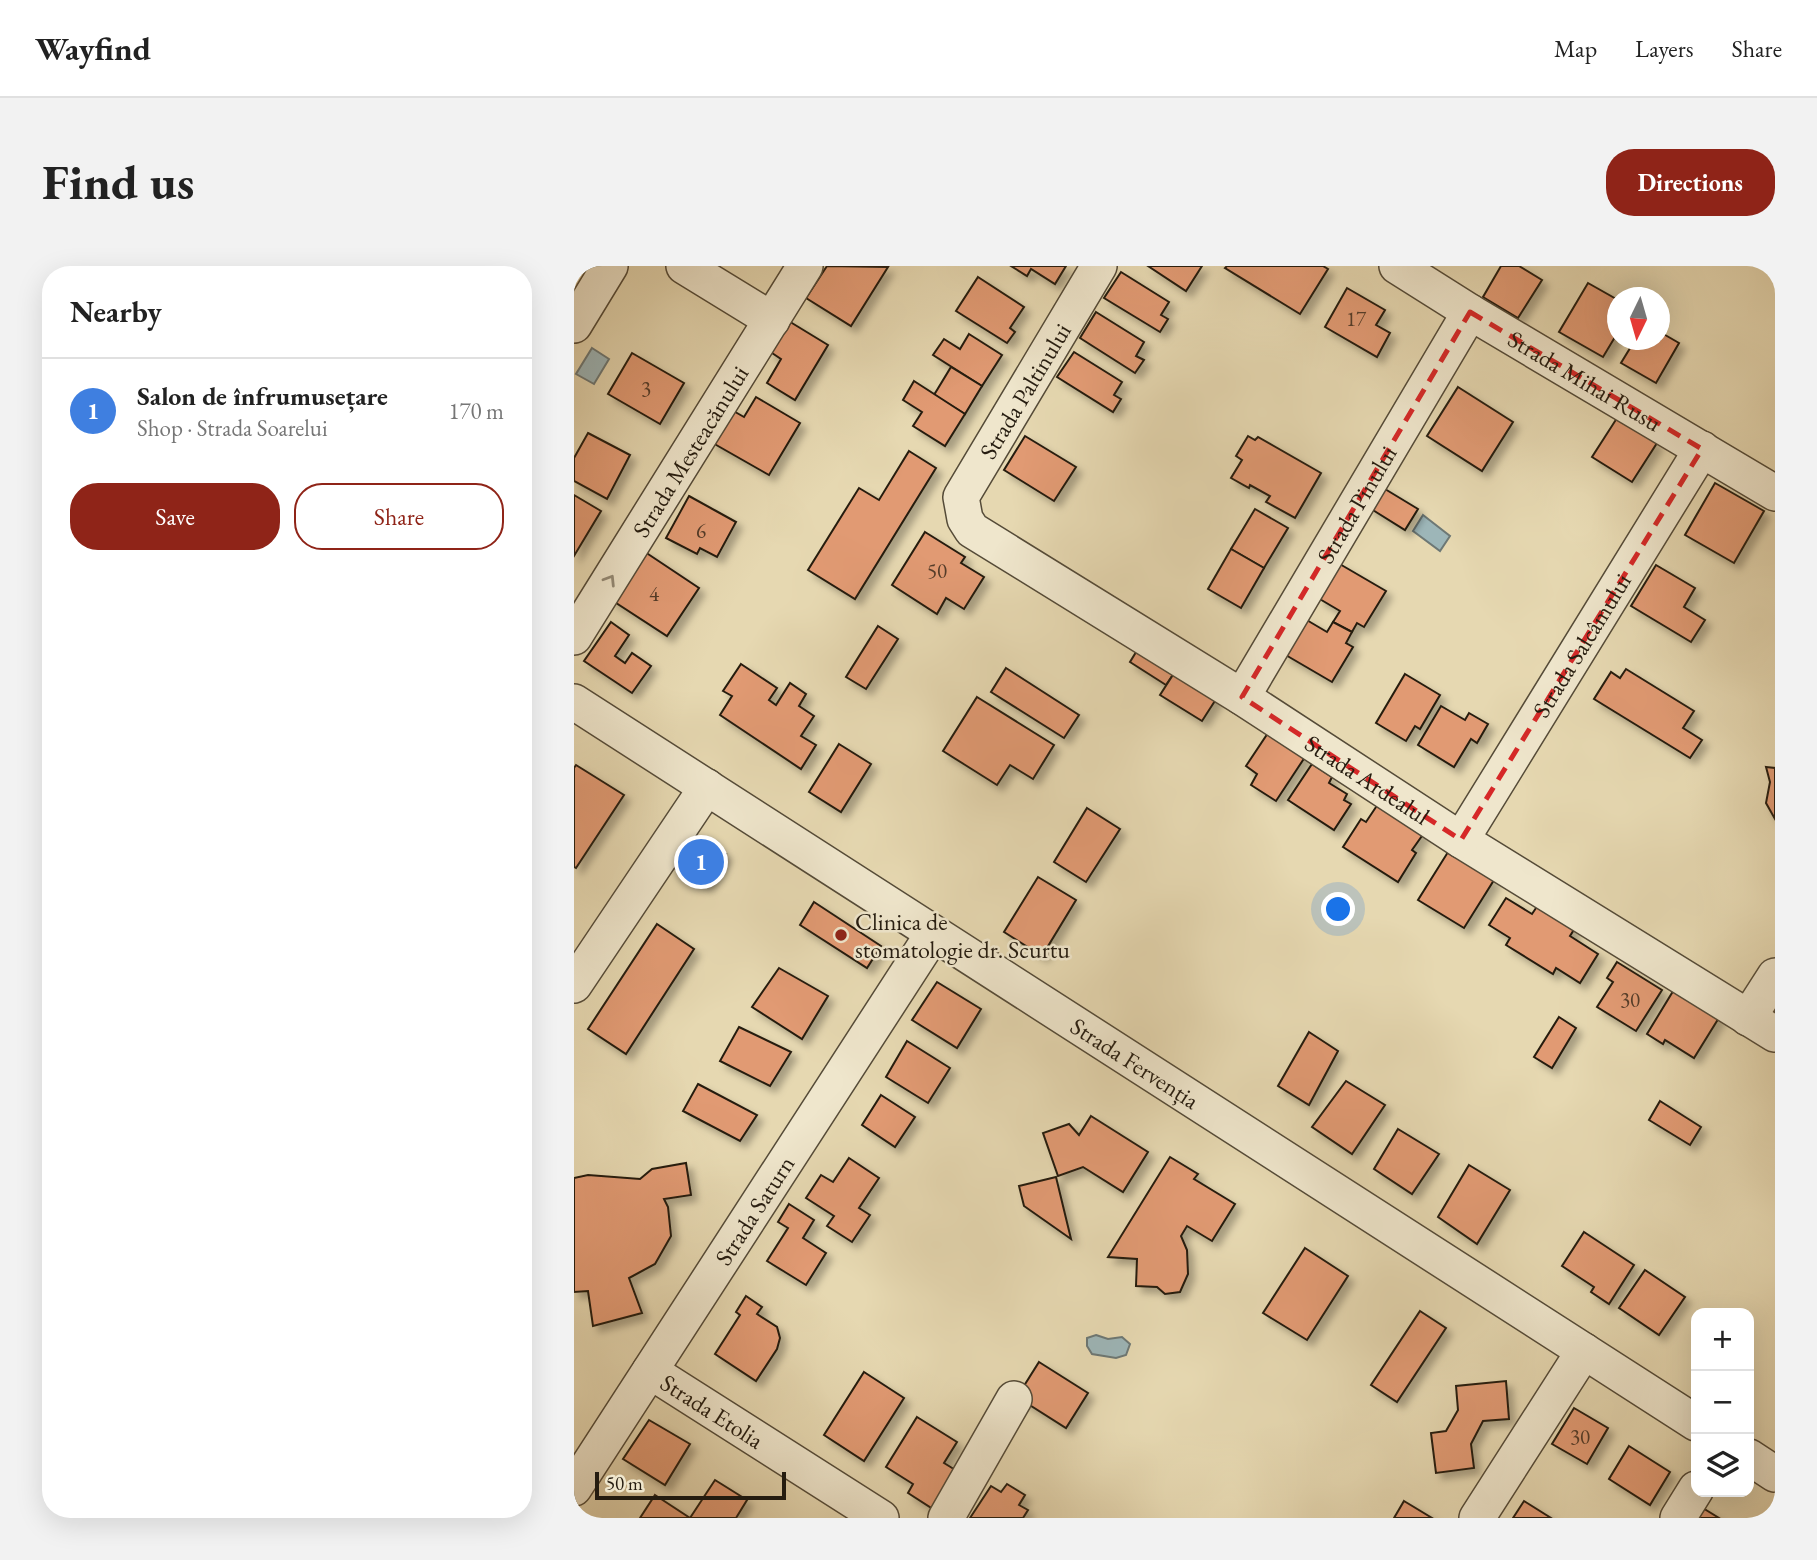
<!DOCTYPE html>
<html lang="en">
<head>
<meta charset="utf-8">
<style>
	:root { --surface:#fff; --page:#f2f2f2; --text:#222; --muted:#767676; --line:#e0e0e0; --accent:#8f2418 }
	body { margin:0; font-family:"EB Garamond",serif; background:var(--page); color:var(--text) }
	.controls { position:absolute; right:21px; bottom:21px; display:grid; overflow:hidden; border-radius:14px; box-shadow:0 7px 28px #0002 }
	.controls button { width:63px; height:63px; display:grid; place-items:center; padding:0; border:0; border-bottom:2px solid var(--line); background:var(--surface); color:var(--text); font:35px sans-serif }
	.compass { position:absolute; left:1033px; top:21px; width:63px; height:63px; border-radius:50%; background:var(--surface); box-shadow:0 7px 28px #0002; rotate:185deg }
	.scale { position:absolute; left:21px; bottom:18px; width:191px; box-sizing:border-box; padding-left:7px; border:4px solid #251c10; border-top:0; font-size:19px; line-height:24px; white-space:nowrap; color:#251c10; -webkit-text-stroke:5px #efe6cc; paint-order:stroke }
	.you { position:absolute; left:765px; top:644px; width:24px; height:24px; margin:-18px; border:5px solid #fff; border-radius:50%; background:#1a73e8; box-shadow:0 0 0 10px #1a73e833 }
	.badge { display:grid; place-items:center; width:46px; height:46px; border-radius:50%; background:var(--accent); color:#fff; font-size:23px; font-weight:700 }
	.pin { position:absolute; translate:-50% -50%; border:4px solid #fff; box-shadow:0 2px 7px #0006 }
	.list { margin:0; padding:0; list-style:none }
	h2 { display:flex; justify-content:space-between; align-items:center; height:91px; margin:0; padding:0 28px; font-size:30px }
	h2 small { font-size:23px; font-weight:400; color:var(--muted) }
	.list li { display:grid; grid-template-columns:46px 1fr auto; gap:21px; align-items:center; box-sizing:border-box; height:105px; padding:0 28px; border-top:2px solid var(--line) }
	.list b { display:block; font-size:26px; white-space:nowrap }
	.list p { margin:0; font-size:23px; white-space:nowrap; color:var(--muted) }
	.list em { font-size:23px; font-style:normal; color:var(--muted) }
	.actions { display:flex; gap:14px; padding:21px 28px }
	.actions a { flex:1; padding:16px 0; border:2px solid var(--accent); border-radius:28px; text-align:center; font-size:24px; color:var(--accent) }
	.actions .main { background:var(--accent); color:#fff }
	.icon { flex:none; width:38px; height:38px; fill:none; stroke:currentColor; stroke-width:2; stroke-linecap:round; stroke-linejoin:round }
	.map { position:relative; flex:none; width:1201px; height:1252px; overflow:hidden; border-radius:28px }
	header { display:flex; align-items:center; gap:42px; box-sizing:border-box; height:98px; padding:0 35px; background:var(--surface); border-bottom:2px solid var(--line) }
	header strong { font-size:33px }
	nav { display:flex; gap:38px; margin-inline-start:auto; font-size:24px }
	.intro { display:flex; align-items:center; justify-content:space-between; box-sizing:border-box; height:168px; padding:0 42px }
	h1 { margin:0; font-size:49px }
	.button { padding:18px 32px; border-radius:28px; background:var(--accent); color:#fff; font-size:24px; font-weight:700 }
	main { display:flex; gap:42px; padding:0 42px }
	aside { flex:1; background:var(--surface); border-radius:28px; box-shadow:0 7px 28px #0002 }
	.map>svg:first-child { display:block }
	.water { fill:#9db6b8; stroke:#6d7875; stroke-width:2 }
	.building { fill:#e19a73; stroke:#251c10; stroke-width:2; filter:url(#shadow) }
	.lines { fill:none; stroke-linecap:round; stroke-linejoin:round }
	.minor-casing { stroke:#554b38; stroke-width:38 }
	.minor { stroke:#efe6cc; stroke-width:35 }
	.oneway { stroke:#948b77 }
	.marked { fill:none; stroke:#d62828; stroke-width:5; stroke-dasharray:14 9; stroke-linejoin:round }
	.poi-dot { fill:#8f2418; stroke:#efe6cc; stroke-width:2.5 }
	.labels { text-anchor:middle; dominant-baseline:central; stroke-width:5; stroke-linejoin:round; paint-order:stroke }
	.number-label { font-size:21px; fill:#543c29 }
	.street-label { font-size:24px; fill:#251c10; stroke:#efe6cc }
	.poi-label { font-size:24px; fill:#251c10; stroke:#efe6cc; text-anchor:start }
</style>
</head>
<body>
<header>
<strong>Wayfind</strong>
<nav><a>Map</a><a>Layers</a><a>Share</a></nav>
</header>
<div class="intro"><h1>Find us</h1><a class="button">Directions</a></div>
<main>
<aside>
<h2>Nearby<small></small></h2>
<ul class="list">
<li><span class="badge" style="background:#3f7fe0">1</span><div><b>Salon de înfrumusețare</b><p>Shop · Strada Soarelui</p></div><em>170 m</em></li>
</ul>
<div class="actions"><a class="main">Save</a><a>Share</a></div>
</aside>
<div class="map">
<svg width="1201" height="1252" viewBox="0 0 1201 1252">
	<defs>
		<filter id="shadow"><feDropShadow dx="6" dy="6" stdDeviation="3.5" flood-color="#0004"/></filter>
	</defs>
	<rect width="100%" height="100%" fill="#e6d8b1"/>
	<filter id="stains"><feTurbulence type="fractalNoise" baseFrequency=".00286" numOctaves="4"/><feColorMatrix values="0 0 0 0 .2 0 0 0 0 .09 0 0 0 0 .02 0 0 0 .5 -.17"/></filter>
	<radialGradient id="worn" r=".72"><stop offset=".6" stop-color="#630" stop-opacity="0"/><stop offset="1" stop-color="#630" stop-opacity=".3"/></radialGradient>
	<g class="water">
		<polygon points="18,82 35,93 20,118 2,108"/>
		<polygon points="849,249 876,270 866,285 839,265"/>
		<polygon points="522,1069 534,1073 548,1071 556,1078 552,1089 542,1092 518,1088 513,1080 513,1072"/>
	</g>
	<g class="building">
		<polygon points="253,0 314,1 277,60 232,32"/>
		<polygon points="437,0 492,0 481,18 457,3 453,10"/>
		<polygon points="574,0 628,0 612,25"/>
		<polygon points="653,0 749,0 754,3 726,48 651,2"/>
		<polygon points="927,0 945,0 968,14 944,52 909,31"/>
		<polygon points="547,6 595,36 587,49 594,53 586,66 530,32"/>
		<polygon points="404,11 450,41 436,62 441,66 433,77 382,45"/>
		<polygon points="1014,17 1044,34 1044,66 1029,91 985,66"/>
		<polygon points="773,22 811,44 802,59 816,67 803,91 751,61"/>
		<polygon points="522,46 570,76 562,90 570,94 561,107 506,72"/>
		<polygon points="213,54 254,79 221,134 193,117 207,93 195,85"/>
		<polygon points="1086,66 1105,77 1082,117 1047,97 1061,74 1086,74"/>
		<polygon points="395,68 428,89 408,120 359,89 370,73 386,83"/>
		<polygon points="500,86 548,116 540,129 547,133 539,146 483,111"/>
		<polygon points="58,87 110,117 86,158 34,128"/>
		<polygon points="377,101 408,120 391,148 360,129"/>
		<polygon points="340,115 391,148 371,180 339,160 348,146 329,134"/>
		<polygon points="884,121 939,156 908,205 853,170"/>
		<polygon points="182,131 226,157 195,209 137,176 156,143 170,151"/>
		<polygon points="1043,152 1083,177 1058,216 1018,191"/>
		<polygon points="14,167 56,189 33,233 0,215 0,192"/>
		<polygon points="451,170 502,201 480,235 430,204"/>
		<polygon points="674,170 681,174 684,171 747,207 721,252 692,236 696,230 676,219 675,222 657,212 668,194 662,190"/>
		<polygon points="335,185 362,202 281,333 234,304 285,222 305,234"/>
		<polygon points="1141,217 1190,245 1160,297 1111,269"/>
		<polygon points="806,220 844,243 831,264 794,241"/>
		<polygon points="0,229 27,245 0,290"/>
		<polygon points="115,230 162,256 143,291 126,282 123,288 92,272"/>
		<polygon points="681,243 714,262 690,302 657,283"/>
		<polygon points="351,266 391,291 387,297 410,311 390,343 372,332 363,348 318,319"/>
		<polygon points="657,283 690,302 667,342 634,323"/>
		<polygon points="68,284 125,322 93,370 36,333"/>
		<polygon points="764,297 812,325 790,361 783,357 778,366 759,356 766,345 744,332"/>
		<polygon points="1082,299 1121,322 1110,341 1131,354 1117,376 1057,340"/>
		<polygon points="731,353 753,366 759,356 778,366 772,377 779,381 758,416 710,388"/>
		<polygon points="37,356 55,369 41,390 51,397 58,387 77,400 58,427 10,395"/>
		<polygon points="304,360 324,373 292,423 272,411"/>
		<polygon points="567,378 604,401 592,419 556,396"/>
		<polygon points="167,398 203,422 195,434 202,439 216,417 232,428 225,440 240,450 227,470 242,479 227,503 146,449 158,430 149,425"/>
		<polygon points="604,401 646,427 628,455 586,429"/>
		<polygon points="432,402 505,449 490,472 417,426"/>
		<polygon points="1052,403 1120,445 1109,462 1128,474 1116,492 1020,433 1037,406 1046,412"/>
		<polygon points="831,408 866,429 846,463 841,460 832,475 802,457"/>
		<polygon points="403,431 480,479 459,513 436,499 423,519 369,485"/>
		<polygon points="867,440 891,454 895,447 914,458 903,477 897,473 880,501 844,479"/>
		<polygon points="696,464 733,488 702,535 677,519 683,508 672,500"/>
		<polygon points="265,478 297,498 267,546 235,526"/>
		<polygon points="738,498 758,511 755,517 773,528 770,534 777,538 760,564 714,534"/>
		<polygon points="2,499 50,529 2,602 0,601 0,502"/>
		<polygon points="1192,501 1201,502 1201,553 1192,537 1196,516"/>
		<polygon points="804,538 850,567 838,584 842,587 824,616 769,581 787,553 792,556"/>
		<polygon points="513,542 546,563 512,616 480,596"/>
		<polygon points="123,571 152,588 132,620 102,603"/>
		<polygon points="874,586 920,614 890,662 844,634"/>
		<polygon points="464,611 502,634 468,690 430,666"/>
		<polygon points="932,632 958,648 964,639 1001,662 996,670 1024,688 1006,717 982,702 979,708 932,679 936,672 915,659"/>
		<polygon points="240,636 307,680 293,702 226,659"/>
		<polygon points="83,658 120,683 52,788 14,763"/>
		<polygon points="1043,696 1088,724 1062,765 1023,741 1039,716 1033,712"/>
		<polygon points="205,702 254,730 228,773 178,741"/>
		<polygon points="363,716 407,743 383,782 338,754"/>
		<polygon points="1101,722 1146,750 1120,792 1091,774 1089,778 1073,768"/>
		<polygon points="985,751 1002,762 978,802 960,791"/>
		<polygon points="165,761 217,786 196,820 146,795"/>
		<polygon points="735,766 764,785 735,839 704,820"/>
		<polygon points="333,775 376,802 354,837 312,811"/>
		<polygon points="772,815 811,839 778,888 738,861"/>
		<polygon points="124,818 183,849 166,875 109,845"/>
		<polygon points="307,829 341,851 321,881 288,859"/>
		<polygon points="1086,835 1127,861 1116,879 1075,854"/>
		<polygon points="517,850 574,886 549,926 509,901 484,910 469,867 495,858 505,869"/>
		<polygon points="824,863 865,888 838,928 800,903"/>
		<polygon points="596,891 624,908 620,913 661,938 638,975 613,960 607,970 613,984 614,1008 606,1026 591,1028 583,1021 562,1020 563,993 534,991"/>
		<polygon points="275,892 305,912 285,942 296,949 278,976 253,960 260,950 232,932 247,909 259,916"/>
		<polygon points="112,897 117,929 90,933 94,941 97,970 81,998 55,1012 68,1047 19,1060 14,1025 0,1026 0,912 14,909 66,913 78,903"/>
		<polygon points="895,899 936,924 903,978 864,951"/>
		<polygon points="482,911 497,973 450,940 445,920"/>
		<polygon points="215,938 240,954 229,972 252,987 232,1019 193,995 214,962 204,956"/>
		<polygon points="1010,966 1060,999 1035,1038 1017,1026 1020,1021 988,1000"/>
		<polygon points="731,982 774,1010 733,1074 689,1047"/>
		<polygon points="1071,1004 1111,1031 1085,1069 1045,1042"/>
		<polygon points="172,1030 188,1041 183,1048 203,1061 206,1072 203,1083 182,1115 141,1088 166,1049 162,1046"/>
		<polygon points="846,1045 872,1062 823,1136 797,1119"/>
		<polygon points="465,1096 514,1127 492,1162 443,1131"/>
		<polygon points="290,1106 330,1132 290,1195 250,1169"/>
		<polygon points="932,1115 935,1153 909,1155 897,1178 900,1202 862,1207 857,1167 872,1165 884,1144 882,1120"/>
		<polygon points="1000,1142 1034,1162 1013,1198 978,1178"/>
		<polygon points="343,1151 383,1176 370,1197 383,1205 359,1243 334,1227 339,1218 312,1201"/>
		<polygon points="75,1154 116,1178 91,1219 49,1193"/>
		<polygon points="1055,1180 1096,1206 1076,1239 1035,1213"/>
		<polygon points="141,1214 173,1234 162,1252 116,1252"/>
		<polygon points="433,1218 451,1229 445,1239 454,1244 449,1252 396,1252 417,1220 427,1226"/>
		<polygon points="81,1229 116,1252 66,1252"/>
		<polygon points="830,1235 858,1252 820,1252"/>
		<polygon points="950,1235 977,1252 939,1252"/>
		<polygon points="1119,1236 1145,1252 1109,1252"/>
	</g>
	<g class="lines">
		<defs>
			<g id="minor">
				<polyline points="110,0 198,54"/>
				<path id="s1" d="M525,0L387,231L391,253L398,264L668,431L887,574L1201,768"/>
				<path id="s2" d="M823,0L896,46L1201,227"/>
				<polyline points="0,59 36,0"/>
				<path id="s3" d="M0,371L231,0"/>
				<path id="s4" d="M668,431L896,46"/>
				<path id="s5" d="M0,436L1122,1157"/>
				<path id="s6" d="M887,574L1128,183"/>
				<polyline points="0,719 133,521"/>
				<polyline points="1174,752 1201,710"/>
				<path id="s7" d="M76,1105L307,1252"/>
				<polyline points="1175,1191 1201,1208"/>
				<path id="s8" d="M0,1222L359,668"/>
				<polyline points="372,1252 440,1133"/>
				<polyline points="903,1252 1010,1085"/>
				<polyline points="1104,1252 1122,1223"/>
			</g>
		</defs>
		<use href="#minor" class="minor-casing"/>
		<use href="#minor" class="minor"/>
	</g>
	<defs><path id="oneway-chevron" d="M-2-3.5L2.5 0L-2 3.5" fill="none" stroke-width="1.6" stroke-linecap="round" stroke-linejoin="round" transform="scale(1.75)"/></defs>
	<use class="oneway" href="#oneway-chevron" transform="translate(36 314) rotate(-58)"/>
	<path class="marked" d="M896,46L1128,183L887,574L668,431Z"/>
	<circle class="poi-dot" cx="267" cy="669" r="7"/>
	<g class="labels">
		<g class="number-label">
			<text x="782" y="52">17</text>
			<text x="72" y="122">3</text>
			<text x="127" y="264">6</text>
			<text x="363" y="304">50</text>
			<text x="80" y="327">4</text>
			<text x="1056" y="733">30</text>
			<text x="1006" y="1170">30</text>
		</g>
		<g class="street-label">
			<text stroke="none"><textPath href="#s2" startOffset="220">Strada Mihai Rusu</textPath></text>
			<text transform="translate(451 125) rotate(-59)">Strada Paltinului</text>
			<text stroke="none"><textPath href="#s3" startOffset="219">Strada Mesteacănului</textPath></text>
			<text stroke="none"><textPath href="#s4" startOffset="224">Strada Pinului</textPath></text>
			<text stroke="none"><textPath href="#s6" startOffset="229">Strada Salcâmului</textPath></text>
			<text stroke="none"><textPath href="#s1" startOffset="772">Strada Ardealul</textPath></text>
			<text stroke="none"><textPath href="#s5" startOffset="667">Strada Fervenția</textPath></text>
			<text stroke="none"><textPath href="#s8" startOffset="331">Strada Saturn</textPath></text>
			<text stroke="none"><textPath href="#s7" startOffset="74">Strada Etolia</textPath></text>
		</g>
		<g class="poi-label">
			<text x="281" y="655">Clinica de<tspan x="281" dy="28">stomatologie dr. Scurtu</tspan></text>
		</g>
	</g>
	<rect width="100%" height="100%" filter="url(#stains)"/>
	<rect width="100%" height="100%" fill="url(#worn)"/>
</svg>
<div class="controls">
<button>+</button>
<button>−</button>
<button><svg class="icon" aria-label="layers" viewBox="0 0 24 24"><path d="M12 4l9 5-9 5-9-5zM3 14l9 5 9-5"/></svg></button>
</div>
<svg class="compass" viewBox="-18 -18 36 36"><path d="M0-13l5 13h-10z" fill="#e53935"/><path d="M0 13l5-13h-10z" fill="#767676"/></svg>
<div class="scale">50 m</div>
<div class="you"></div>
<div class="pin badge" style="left:127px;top:596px;background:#3f7fe0">1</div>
</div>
</main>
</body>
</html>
